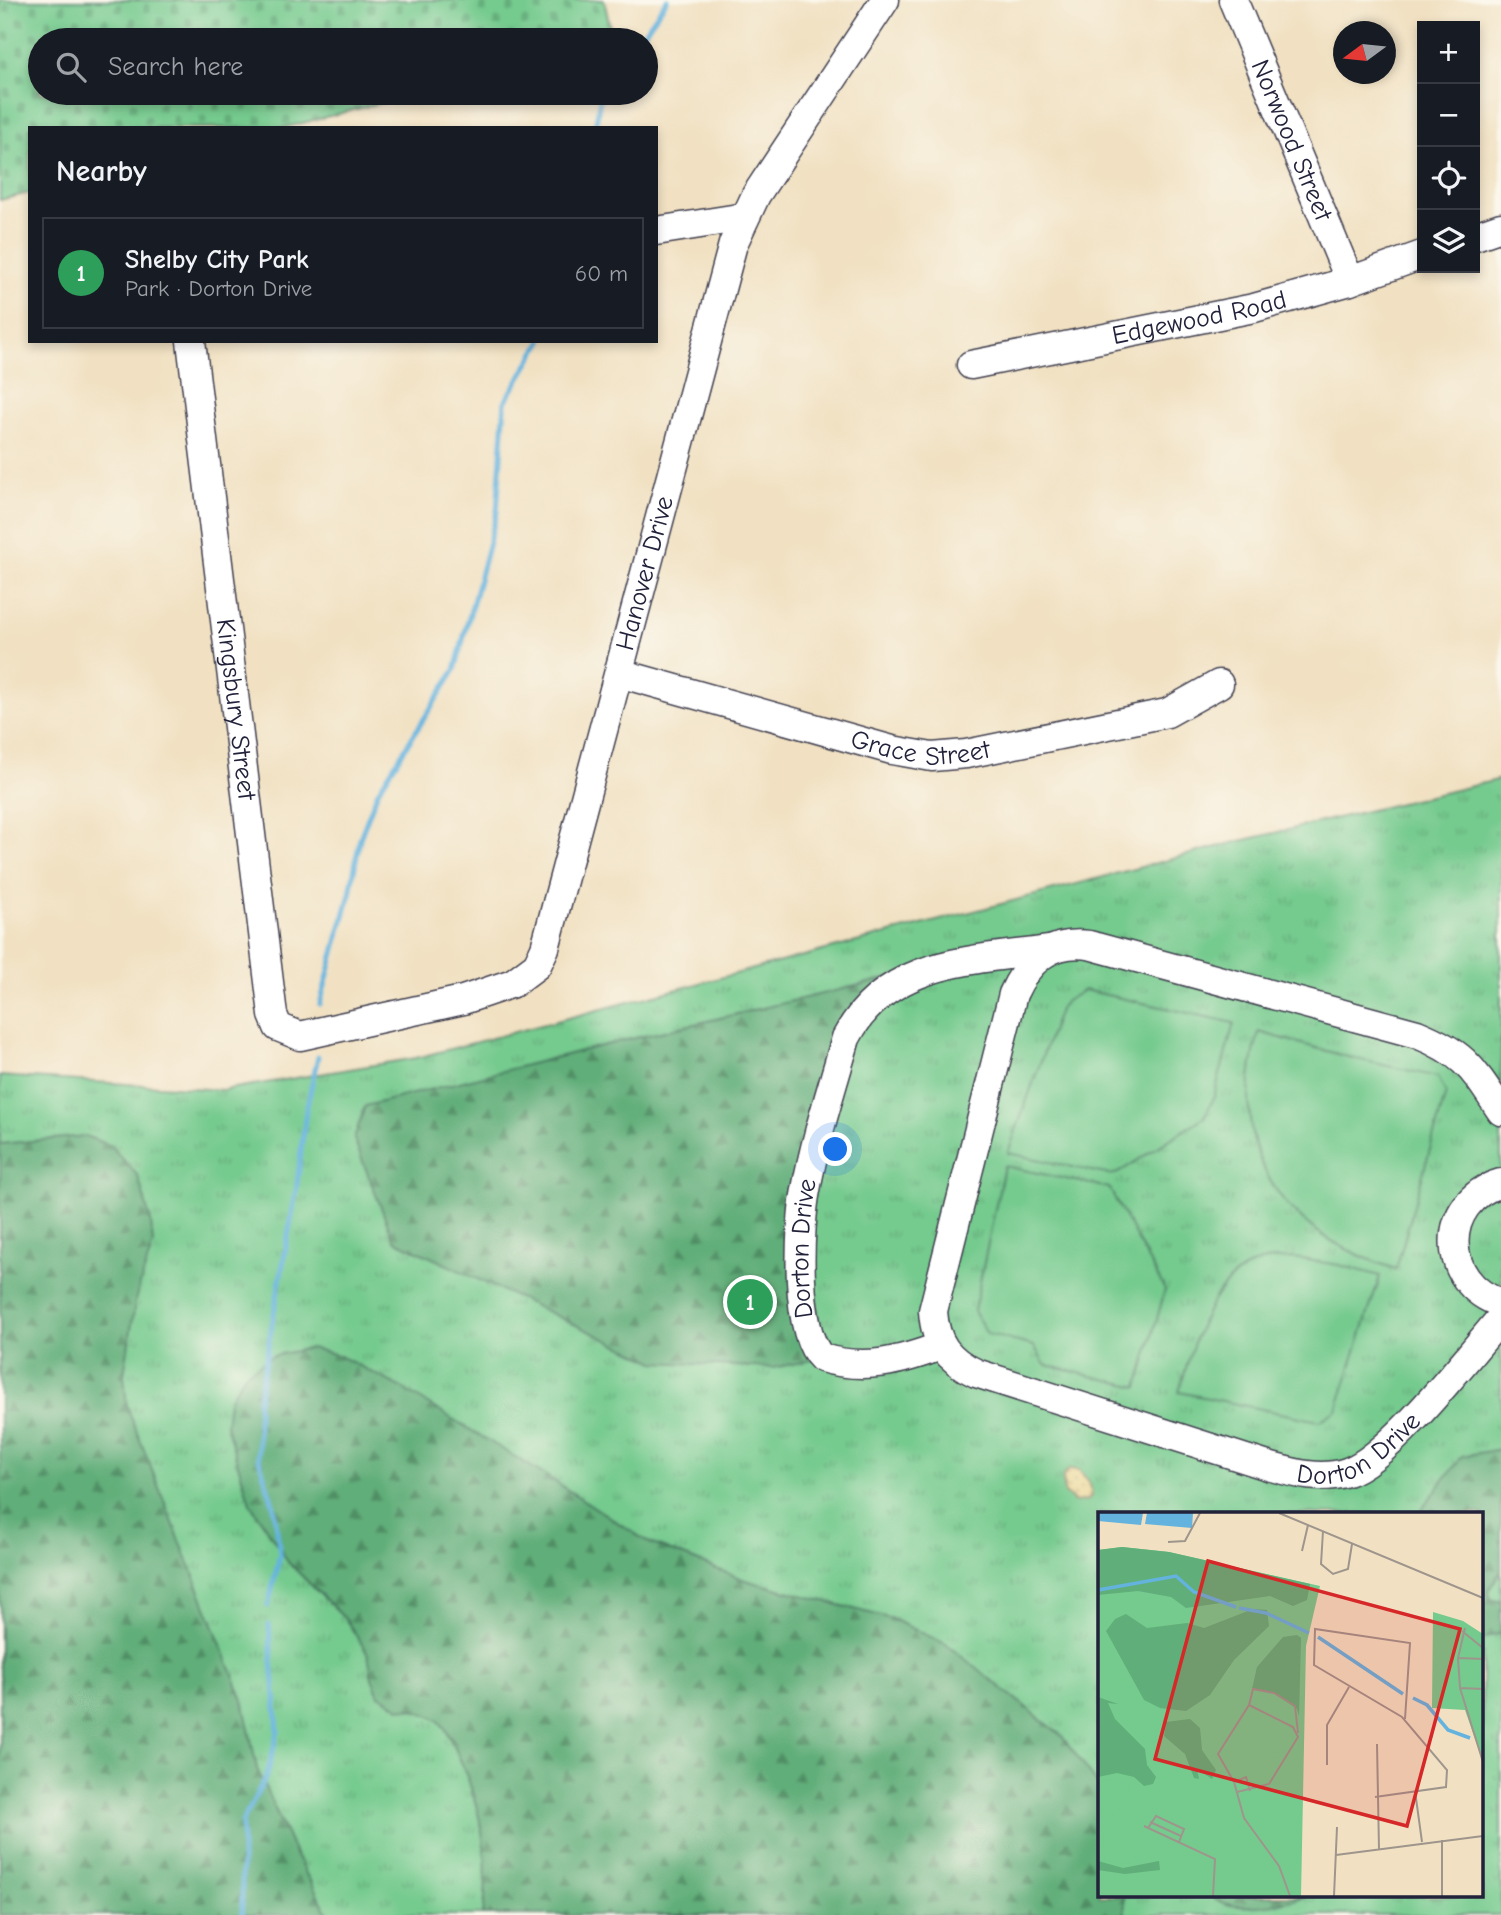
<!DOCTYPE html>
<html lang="en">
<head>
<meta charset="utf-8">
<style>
	:root { --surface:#171b24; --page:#242831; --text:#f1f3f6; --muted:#9ea1a6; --line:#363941; --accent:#c8321e }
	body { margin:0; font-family:"Comic Neue",sans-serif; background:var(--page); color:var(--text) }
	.controls { position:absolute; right:21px; top:21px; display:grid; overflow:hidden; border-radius:0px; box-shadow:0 4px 10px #0003 }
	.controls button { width:63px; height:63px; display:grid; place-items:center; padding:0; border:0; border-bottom:2px solid var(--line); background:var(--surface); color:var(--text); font:35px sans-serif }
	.compass { position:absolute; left:1333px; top:21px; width:63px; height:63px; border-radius:50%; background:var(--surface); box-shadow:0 4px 10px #0003; rotate:255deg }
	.you { position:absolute; left:836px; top:1150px; width:24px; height:24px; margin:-18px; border:5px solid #fff; border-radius:50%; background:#1a73e8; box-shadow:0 0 0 10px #1a73e833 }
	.badge { display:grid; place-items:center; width:46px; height:46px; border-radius:50%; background:var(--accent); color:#fff; font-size:23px; font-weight:700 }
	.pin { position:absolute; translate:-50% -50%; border:4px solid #fff; box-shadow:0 2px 7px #0006 }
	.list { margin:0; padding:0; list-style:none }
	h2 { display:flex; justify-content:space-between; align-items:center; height:91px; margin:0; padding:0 28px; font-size:30px }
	h2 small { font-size:23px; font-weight:400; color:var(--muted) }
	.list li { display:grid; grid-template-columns:46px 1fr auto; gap:21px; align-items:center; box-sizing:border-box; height:112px; margin:0 14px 14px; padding:0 14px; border:2px solid var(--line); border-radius:0px }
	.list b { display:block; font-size:26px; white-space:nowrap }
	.list p { margin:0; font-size:23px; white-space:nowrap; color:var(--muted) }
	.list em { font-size:23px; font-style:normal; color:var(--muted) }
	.icon { flex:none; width:38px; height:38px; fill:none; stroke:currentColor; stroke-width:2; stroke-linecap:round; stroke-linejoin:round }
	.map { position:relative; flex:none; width:1501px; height:1915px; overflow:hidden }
	.search { position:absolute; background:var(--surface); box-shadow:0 4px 10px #0003; left:28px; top:28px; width:630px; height:77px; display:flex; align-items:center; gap:18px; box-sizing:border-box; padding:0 24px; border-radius:38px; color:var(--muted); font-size:26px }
	.panel { position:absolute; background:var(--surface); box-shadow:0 4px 10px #0003; left:28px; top:126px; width:630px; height:217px; border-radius:0px }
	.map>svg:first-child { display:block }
	.grass { fill:url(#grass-tufts); stroke:#4c7664; stroke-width:2; fill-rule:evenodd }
	.forest { fill:url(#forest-firs); stroke:#41685a; stroke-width:2 }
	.sand { fill:url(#sand-dots); stroke:#887e6c; stroke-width:2 }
	.cemetery { fill:url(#cemetery-stones); stroke:#4c7664; stroke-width:2 }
	.garden { fill:#75ca8e; stroke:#4c7664; stroke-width:2 }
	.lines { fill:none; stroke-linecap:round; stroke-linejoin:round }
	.stream { stroke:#63b3de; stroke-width:5 }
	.minor-casing { stroke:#413f4f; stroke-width:31 }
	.minor { stroke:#fff; stroke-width:28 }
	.labels { text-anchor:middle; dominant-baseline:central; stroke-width:5; stroke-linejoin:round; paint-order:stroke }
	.street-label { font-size:26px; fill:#22223b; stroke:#fbf7ec }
	.inset-river { fill:none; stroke:#63b3de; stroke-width:3.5 }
	.inset-road { fill:none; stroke:#9e958c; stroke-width:2 }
	.view { fill:#d62828; fill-opacity:0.15; stroke:#d62828; stroke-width:3.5 }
	.inset-edge { fill:none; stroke:#22223b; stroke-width:3.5 }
</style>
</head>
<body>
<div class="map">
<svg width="1501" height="1915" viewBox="0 0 1501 1915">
	<defs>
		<pattern id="grass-tufts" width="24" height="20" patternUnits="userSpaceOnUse" patternTransform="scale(1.75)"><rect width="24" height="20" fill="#75ca8e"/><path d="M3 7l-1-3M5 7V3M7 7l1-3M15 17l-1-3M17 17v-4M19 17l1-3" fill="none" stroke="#65ad7b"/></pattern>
		<pattern id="forest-firs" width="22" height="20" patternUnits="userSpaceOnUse" patternTransform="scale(1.75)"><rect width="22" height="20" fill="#60ae79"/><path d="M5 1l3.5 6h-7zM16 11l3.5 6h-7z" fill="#4f8d64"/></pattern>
		<pattern id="sand-dots" width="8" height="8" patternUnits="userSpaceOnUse" patternTransform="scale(1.75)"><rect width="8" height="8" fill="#eeda9e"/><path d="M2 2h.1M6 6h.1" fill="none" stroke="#ccbb89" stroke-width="1.8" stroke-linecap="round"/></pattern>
		<pattern id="cemetery-stones" width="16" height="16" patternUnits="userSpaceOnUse" patternTransform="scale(1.75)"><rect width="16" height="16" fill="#75ca8e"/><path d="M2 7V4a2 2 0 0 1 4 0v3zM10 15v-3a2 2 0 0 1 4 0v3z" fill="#65ad7b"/></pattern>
	</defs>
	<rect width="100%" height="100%" fill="#fbf7ec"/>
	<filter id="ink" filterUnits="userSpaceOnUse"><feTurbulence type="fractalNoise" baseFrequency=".0143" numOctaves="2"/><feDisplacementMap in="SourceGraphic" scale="14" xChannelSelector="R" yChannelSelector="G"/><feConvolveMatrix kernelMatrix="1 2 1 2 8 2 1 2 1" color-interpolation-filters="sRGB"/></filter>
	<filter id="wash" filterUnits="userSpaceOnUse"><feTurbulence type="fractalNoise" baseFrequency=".00686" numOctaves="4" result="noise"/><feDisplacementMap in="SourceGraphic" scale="28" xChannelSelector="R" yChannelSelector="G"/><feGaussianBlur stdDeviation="1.57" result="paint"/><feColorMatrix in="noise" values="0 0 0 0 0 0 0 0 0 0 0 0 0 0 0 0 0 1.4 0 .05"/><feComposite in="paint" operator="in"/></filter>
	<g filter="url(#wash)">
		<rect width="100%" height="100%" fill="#f1e1c2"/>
		<path class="grass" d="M1501,779V1915H0V1076L223,1090L416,1058L1236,842ZM1100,1514H1482V1896H1100Z"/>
		<g class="forest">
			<polygon points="924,970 856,1017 805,1191 822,1358 773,1368 655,1362 394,1240 354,1139 365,1106 605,1045"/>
			<polygon points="85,1136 110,1145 138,1176 151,1222 153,1244 136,1297 124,1375 127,1407 243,1700 257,1769 295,1854 329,1915 0,1915 0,1144"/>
			<path d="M310,1348L338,1355L395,1384L548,1477L648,1542L745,1580L892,1619L946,1644L1061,1735L1100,1787V1896H1124L1125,1915H483C493,1849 476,1786 445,1728L437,1719L413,1709L400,1708L379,1695L372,1678L368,1654L346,1620L289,1563L250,1503L226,1425L229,1400L245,1374L272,1356Z"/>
			<polygon points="1501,1449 1501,1571 1488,1591 1491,1599 1501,1602 1501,1633 1482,1639 1482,1514 1418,1514 1462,1456"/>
			<path d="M1211,1896H1307C1281,1904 1233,1915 1211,1896Z"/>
		</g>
		<polygon class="sand" points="1069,1469 1079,1470 1087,1480 1092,1494 1088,1500 1075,1502 1064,1492 1063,1476"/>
		<polygon class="cemetery" points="0,0 604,0 613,40 40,40 40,93 420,93 283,128 30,128 30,193 0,200"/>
		<g class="garden">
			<polygon points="1084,990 1234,1023 1213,1100 1204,1117 1118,1173 1110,1175 1008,1153 1059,1010 1066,1001"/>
			<path d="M1259,1032L1352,1058L1438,1077L1446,1093L1396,1269C1280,1233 1225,1153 1259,1032Z"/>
			<polygon points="1004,1166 1109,1188 1165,1290 1138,1387 1045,1365 1034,1346 987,1334 974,1311"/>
			<path d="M1294,1258L1339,1265L1380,1276L1337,1410L1319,1421L1179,1392C1192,1348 1207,1281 1256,1263C1268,1258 1282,1259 1294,1258Z"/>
		</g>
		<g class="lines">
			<g class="stream">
				<polyline points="639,40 667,0"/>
				<polyline points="595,128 601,93"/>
				<polyline points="320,1004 350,894 360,838 378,791 455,670 497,512 505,402 542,341"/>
				<polyline points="268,1606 280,1554 274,1507 258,1456 258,1402 296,1192 306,1110 318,1057"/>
				<polyline points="242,1915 242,1822 267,1775 278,1731 269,1625"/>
			</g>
		</g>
	</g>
	<g filter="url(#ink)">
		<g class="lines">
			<defs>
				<g id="minor">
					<path id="s1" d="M1233,0L1350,281"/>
					<polyline points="656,231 745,217"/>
					<polyline points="1475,236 1501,227"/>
					<path id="s2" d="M191,341L273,1015L278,1027L300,1036L463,1000L513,983L537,965L545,948L733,244L756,195L885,0"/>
					<path id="s3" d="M971,365L1254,308L1350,281L1422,255"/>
					<path id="s4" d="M619,673L892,750L932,757L966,754L1167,713L1219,684"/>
					<path id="s5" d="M1501,1111C1473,1069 1466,1054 1417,1034L1089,945C1050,940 1028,961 1013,994L933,1311C935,1343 948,1360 976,1373L1268,1466C1294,1473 1320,1481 1347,1472C1390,1458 1468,1356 1501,1318"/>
					<path d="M1501,1183C1438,1201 1440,1284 1501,1303"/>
					<path id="s6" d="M941,1346C901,1361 865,1371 822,1358C794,1333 799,1225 806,1190C815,1139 832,1088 846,1038C886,960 971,961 1048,950"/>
				</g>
			</defs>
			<use href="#minor" class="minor-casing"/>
			<use href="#minor" class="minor"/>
		</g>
	</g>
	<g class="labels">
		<g class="street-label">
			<text stroke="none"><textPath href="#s1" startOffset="152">Norwood Street</textPath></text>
			<text stroke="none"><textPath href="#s3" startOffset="233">Edgewood Road</textPath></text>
			<text stroke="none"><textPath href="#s2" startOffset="1372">Hanover Drive</textPath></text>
			<text stroke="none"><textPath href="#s2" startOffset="371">Kingsbury Street</textPath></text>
			<text stroke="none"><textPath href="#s4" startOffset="312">Grace Street</textPath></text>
			<text stroke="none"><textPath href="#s6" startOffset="236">Dorton Drive</textPath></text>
			<text stroke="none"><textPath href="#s5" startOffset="1368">Dorton Drive</textPath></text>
		</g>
	</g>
	<g transform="translate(1098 1512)">
		<rect width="385" height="385" fill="#f1e1c2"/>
		<path d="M24,35L71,40L222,74L208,134L203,384H0V38Z" fill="#75ca8e"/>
		<path d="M24,35L71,40L212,72L209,88L195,94L172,84L88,96L73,85L40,79L0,83V38ZM155,97L169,98L171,114L136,148L112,183L88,199L62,196L46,188L8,119L17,107L28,102L49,116L89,111L106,116ZM199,123L203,126L201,204L199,197L176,181L154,177L159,155L185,125ZM0,185L20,192L10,191L17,207L47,237L49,253L58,265L55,272L46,274L36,265L19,261L0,265ZM92,207L102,216L104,238L118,258L114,267L99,257L101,267L96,266L87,242L66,224L68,210ZM0,349L25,356L61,349L62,358L27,362L0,358Z" fill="#60ae79"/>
		<path d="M335,100L365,109L385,122V250L367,198L334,196Z" fill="#75ca8e"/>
		<path d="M155,199L173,208L166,221L151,225L139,218ZM174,209L192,222L183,243L172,236L168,223ZM137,223L151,237L145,253L128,240ZM162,242L181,246L169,268L145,256ZM19,266L35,270L17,304L0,296V271ZM0,303L15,313L0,345ZM21,315L56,328L51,338L29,352L6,348ZM135,329L142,330L144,359L131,357Z" fill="#75ca8e"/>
		<path d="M0,1H45L43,13L0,9ZM49,1H95L94,16L47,12Z" fill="#63b3de"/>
		<path class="inset-river" d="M0,78L78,64L96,80L138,95M141,96L168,101L211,121M220,125L305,182M315,186L329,193L350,218L372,226"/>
		<path class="inset-road" d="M181,1L385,86M225,19L223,52L235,62L250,57L254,32M70,30L87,29L102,1M204,39L210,13M367,116L360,146L362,176L385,250M364,119L385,136M360,146L385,147M362,176L385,177M279,232L281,337M229,253V213L251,175M136,270L148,265L152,279M317,279L324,330M139,280L171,272L200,225L195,215L151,193M277,285L348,275L349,258L304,205L216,153L217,117L312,131L307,207M52,310L83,324M46,314L117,347L115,384M50,316L58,304L86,317L81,330M344,328V384M238,343L385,324M192,384L181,354L146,306L136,270L120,242L151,193L155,177L176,181L197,194L200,221M236,384L239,315"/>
		<path class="view" d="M110,49L362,117L309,314L57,247Z"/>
		<rect width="385" height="385" class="inset-edge"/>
	</g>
</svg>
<div class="controls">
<button>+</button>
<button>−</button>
<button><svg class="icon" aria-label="locate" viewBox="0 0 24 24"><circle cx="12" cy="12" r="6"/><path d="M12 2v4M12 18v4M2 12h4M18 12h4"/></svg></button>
<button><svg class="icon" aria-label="layers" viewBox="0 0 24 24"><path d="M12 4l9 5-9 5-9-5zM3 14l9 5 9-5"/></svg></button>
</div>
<svg class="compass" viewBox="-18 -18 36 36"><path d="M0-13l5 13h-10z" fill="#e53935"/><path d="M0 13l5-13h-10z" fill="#9ea1a6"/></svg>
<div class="you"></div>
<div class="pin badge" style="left:750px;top:1302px;background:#2e9e5b">1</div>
<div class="search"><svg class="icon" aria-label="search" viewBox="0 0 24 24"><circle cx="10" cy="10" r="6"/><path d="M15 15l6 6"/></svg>Search here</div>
<section class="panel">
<h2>Nearby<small></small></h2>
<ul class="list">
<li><span class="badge" style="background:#2e9e5b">1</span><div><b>Shelby City Park</b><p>Park · Dorton Drive</p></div><em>60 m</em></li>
</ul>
</section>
</div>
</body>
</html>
